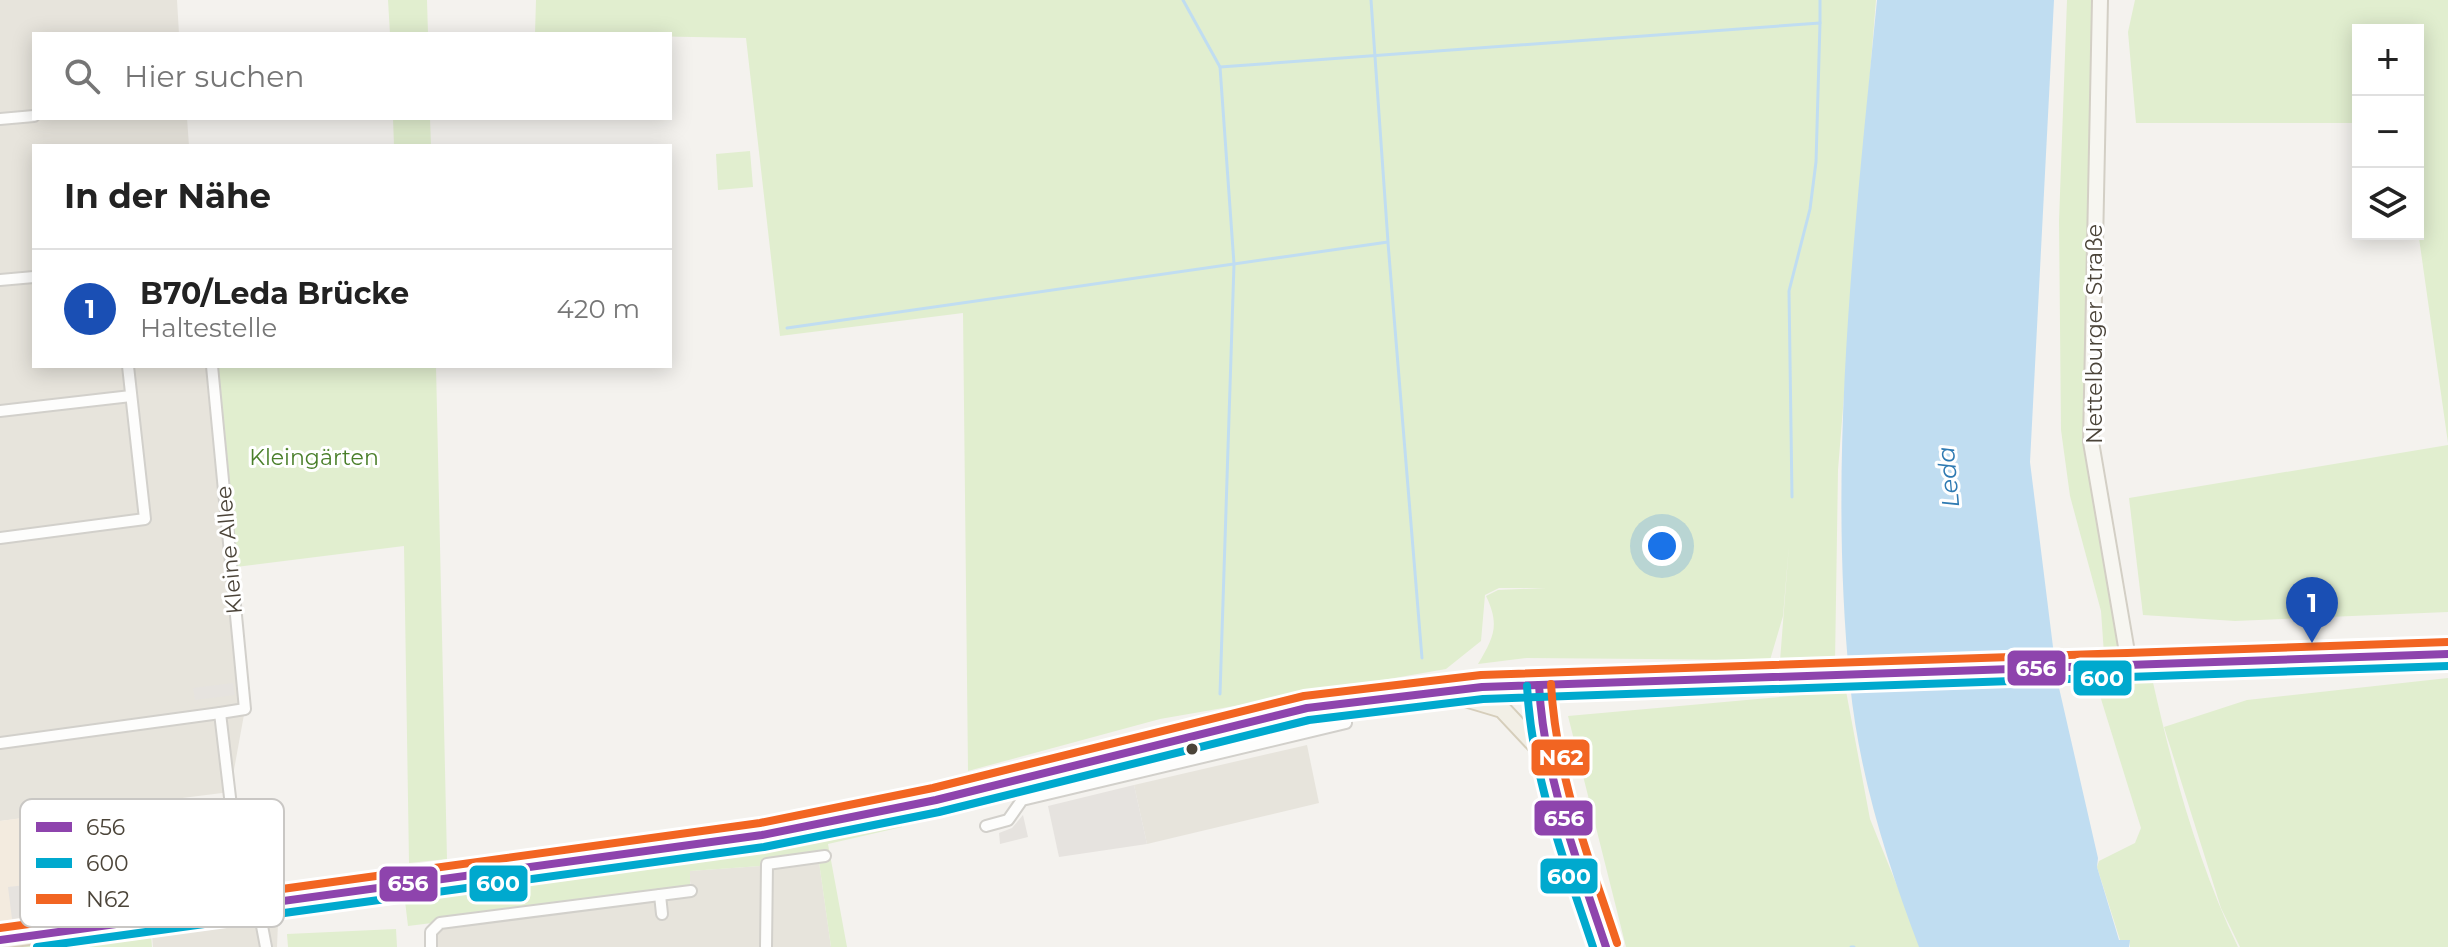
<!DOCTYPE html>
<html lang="de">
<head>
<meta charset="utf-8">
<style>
	:root { --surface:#fff; --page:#f6f6f6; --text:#222; --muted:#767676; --line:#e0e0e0; --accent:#868178 }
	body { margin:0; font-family:Montserrat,sans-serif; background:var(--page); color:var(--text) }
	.controls { position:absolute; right:24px; top:24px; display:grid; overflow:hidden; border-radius:0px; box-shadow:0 4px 20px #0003 }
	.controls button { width:72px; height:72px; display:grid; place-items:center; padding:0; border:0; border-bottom:2px solid var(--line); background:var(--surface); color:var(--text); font:40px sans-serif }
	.you { position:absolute; left:1662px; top:546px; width:28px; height:28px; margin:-20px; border:6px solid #fff; border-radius:50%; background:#1a73e8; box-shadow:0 0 0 12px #1a73e833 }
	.badge { display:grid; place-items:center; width:52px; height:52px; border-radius:50%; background:var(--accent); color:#fff; font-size:26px; font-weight:700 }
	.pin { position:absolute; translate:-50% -66px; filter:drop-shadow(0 2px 4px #0008) }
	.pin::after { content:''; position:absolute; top:42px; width:28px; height:24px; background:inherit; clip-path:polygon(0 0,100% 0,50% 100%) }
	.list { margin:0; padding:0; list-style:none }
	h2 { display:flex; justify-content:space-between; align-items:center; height:104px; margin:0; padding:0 32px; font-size:34px }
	h2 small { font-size:26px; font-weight:400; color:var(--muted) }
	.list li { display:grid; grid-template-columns:52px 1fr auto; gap:24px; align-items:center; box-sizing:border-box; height:120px; padding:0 32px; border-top:2px solid var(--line) }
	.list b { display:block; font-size:30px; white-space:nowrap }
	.list p { margin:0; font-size:26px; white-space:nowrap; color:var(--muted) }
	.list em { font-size:26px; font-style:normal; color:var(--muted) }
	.icon { flex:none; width:44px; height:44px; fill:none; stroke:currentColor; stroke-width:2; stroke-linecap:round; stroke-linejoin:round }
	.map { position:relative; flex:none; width:2448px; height:947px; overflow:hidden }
	.search { position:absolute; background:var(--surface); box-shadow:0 4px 20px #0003; left:32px; top:32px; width:640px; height:88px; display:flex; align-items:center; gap:20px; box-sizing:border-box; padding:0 28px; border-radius:0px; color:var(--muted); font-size:30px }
	.panel { position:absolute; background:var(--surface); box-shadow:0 4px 20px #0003; left:32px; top:144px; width:640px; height:224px; border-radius:0px }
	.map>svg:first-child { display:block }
	.residential { fill:#e7e4dc }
	.commercial { fill:#f3ebdf }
	.green { fill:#e1eecf }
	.parking { fill:#e6e3df }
	.water { fill:#c0ddf1 }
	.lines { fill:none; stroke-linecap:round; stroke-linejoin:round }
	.stream { stroke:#c0ddf1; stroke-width:3 }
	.street-casing { stroke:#d2d0cb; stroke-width:14 }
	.secondary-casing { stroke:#d3cfc5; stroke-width:18 }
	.primary-casing { stroke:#d6cebb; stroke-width:20 }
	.street { stroke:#fdfdfc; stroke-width:10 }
	.secondary { stroke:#f7f6f1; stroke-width:14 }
	.primary { stroke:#f2efe6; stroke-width:16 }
	.bus-1-casing { stroke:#fff; stroke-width:14 }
	.bus-2-casing { stroke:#fff; stroke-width:14 }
	.bus-3-casing { stroke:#fff; stroke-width:14 }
	.bus-1 { stroke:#8e44ad; stroke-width:8 }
	.bus-2 { stroke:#00a9ce; stroke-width:8 }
	.bus-3 { stroke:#f26522; stroke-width:8 }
	.bus-dot { fill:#4b4439; stroke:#fff; stroke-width:3 }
	.labels { text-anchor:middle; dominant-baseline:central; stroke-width:6; stroke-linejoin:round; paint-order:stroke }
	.street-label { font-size:22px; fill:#4b4439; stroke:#fff }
	.park-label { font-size:22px; fill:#4a7f2a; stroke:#fff }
	.water-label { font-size:24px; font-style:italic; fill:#2e7ab2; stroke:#fff }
	.key { fill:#fff; stroke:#c9c7c4; stroke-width:2 }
	.key-label { font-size:22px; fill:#4b4439 }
	.line-badge { stroke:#fff; stroke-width:3 }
	.badge-label { font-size:22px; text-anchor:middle; font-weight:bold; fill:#fff }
</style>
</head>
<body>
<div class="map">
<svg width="2448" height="947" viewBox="0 0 2448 947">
	<rect width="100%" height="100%" fill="#f4f2ee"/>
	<g class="residential">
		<polygon points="0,0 177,0 179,34 34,34 34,118 187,118 189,146 34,146 34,366 210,366 245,709 230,792 0,821"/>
		<polygon points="1307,745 1319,803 1147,844 1134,785"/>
		<polygon points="819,862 831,947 431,947 433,928 691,890 689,871"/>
		<polygon points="278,923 277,947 153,947 152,935"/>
	</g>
	<polygon class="commercial" points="67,812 81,912 0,922 0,821"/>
	<g class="green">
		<polygon points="388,0 427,0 428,34 390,34"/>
		<path d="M536,0H1876L1838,470L1835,663L1780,661L1789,545L1783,616L1770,660L1527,658L1478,664C1494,637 1500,625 1486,596L1498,590L1546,588H1499L1485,595L1481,641L1446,669L1160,719L968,771L963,313L780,336L746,38L535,34Z"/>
		<polygon points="2067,0 2095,0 2085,388 2093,489 2118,645 2112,653 2104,654 2101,611 2070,496 2061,430 2059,221"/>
		<polygon points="2135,0 2448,0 2448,443 2418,231 2422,163 2418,158 2418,30 2358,30 2358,123 2136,123 2128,32"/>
		<polygon points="393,118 430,118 431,146 394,146"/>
		<polygon points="750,151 753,187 718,190 716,154"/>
		<polygon points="217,366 436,366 447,859 409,863 404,546 236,567"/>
		<polygon points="2448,445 2448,612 2235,621 2143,615 2129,498"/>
		<path d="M2152,678C2172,768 2198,864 2238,947H2130L2129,940H2120L2097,867L2099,861L2135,843L2141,828L2097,686Z"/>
		<polygon points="2448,678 2448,947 2240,947 2221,908 2164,727 2247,700"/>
		<polygon points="1846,691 1870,819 1922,947 1626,947 1568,716"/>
		<polygon points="902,819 902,827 828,844 847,947 831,947 819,862 690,871 690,891 408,926 405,901 811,840"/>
		<polygon points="396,929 397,947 288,947 287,934"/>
		<polygon points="130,932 151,935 152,947 9,947"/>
	</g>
	<g class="parking">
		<polygon points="233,683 235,695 195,700 193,688"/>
		<polygon points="1134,785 1147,844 1059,857 1048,806"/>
		<polygon points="1023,815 1028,837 1000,844 999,833 1012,828"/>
		<polygon points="72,880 76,911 12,919 8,887"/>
	</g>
	<path class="water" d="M1877,0H2054L2030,462L2057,679L2098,858L2097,867L2119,940H2130L2129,947H1919C1887,863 1859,774 1850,684C1827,456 1855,227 1877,0Z"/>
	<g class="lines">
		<g class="stream">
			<polyline points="1183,0 1220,67 1234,264 1220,694"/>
			<polyline points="1820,23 1820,0"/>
			<polyline points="1220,67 1820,23 1816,162 1810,209 1789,291 1792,497"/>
			<polyline points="1388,243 1422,658"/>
			<polyline points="787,328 1388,242 1371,0"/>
			<polyline points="1851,947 1854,947"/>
		</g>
		<defs>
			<g id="street">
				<polyline points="0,119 34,116"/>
				<polyline points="0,280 34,277"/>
				<polyline points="212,366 245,709 220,713"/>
				<polyline points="0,411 131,396"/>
				<polyline points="0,538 145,519 128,366"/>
				<polyline points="0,743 220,713 243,907"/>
				<polyline points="986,826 1008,820 1022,800 1346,723"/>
				<polyline points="660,895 662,914"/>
				<polyline points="258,905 266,947"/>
				<polyline points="431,947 431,932 440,923 691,891"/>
				<polyline points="766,947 767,864 825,856"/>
			</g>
			<g id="secondary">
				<polyline points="2100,0 2091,442 2129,664"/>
				<path d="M1539,685C1539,777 1579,862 1606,947"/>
			</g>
			<g id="primary">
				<polyline points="1455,695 1502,709 1547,757"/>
				<polyline points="0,940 762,835 936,800 1307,708 1482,687 2448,654"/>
			</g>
		</defs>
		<use href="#street" class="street-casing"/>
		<use href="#secondary" class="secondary-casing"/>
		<use href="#primary" class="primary-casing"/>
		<use href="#street" class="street"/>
		<use href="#secondary" class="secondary"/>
		<use href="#primary" class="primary"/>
		<defs>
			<g id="bus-1">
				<path d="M1539,685C1544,777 1577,860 1606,947"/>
				<polyline points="0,940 762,835 936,800 1307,708 1482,687 2448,654"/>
			</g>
			<g id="bus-2">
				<path d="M1527,686C1532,778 1564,860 1593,947"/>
				<polyline points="37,947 764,847 939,812 1309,720 1483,699 2448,666"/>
			</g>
			<g id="bus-3">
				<path d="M1551,684C1556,776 1589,858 1617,943"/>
				<polyline points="0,928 760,823 933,788 1304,696 1481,675 2448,642"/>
			</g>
		</defs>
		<use href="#bus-1" class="bus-1-casing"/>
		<use href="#bus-2" class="bus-2-casing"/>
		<use href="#bus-3" class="bus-3-casing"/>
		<use href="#bus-1" class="bus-1"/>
		<use href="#bus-2" class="bus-2"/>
		<use href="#bus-3" class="bus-3"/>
	</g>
	<circle class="bus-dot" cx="1192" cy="749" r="7"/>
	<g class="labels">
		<g class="street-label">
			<text transform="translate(2094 334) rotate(-90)">Nettelburger Straße</text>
			<text transform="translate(229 550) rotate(-95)">Kleine Allee</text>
		</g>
		<g class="park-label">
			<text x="314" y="457">Kleingärten</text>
		</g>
		<g class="water-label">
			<text transform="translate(1948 477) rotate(-95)">Leda</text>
		</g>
	</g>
	<rect x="20" y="799" width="264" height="128" rx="12" class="key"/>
	<rect x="36" y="822" width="36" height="10" fill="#8e44ad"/>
	<rect x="36" y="858" width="36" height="10" fill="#00a9ce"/>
	<rect x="36" y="894" width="36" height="10" fill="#f26522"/>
	<g class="key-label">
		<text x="86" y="835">656</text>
		<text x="86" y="871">600</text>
		<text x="86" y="907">N62</text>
	</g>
	<g class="line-badge">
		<rect x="2006" y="649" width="61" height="38" rx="8" fill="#8e44ad"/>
		<rect x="2072" y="659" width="61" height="38" rx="8" fill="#00a9ce"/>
		<rect x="1530" y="738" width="61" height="39" rx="8" fill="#f26522"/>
		<rect x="1533" y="799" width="61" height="38" rx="8" fill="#8e44ad"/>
		<rect x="1539" y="857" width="60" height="38" rx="8" fill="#00a9ce"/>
		<rect x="468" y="864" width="61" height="39" rx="8" fill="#00a9ce"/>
		<rect x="378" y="865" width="61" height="38" rx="8" fill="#8e44ad"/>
	</g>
	<g class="badge-label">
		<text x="2036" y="676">656</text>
		<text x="2102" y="686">600</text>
		<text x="1561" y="765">N62</text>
		<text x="1564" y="826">656</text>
		<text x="1569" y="884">600</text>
		<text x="498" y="891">600</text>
		<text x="408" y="891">656</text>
	</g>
</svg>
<div class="controls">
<button>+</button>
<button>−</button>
<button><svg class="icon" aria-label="layers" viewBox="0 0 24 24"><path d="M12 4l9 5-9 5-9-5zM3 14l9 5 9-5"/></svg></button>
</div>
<div class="you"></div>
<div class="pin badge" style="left:2312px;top:643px;background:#1a4fb4">1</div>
<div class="search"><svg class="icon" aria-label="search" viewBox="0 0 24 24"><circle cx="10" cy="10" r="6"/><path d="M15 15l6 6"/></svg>Hier suchen</div>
<section class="panel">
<h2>In der Nähe<small></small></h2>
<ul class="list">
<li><span class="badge" style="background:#1a4fb4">1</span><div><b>B70/Leda Brücke</b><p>Haltestelle</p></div><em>420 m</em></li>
</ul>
</section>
</div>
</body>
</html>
